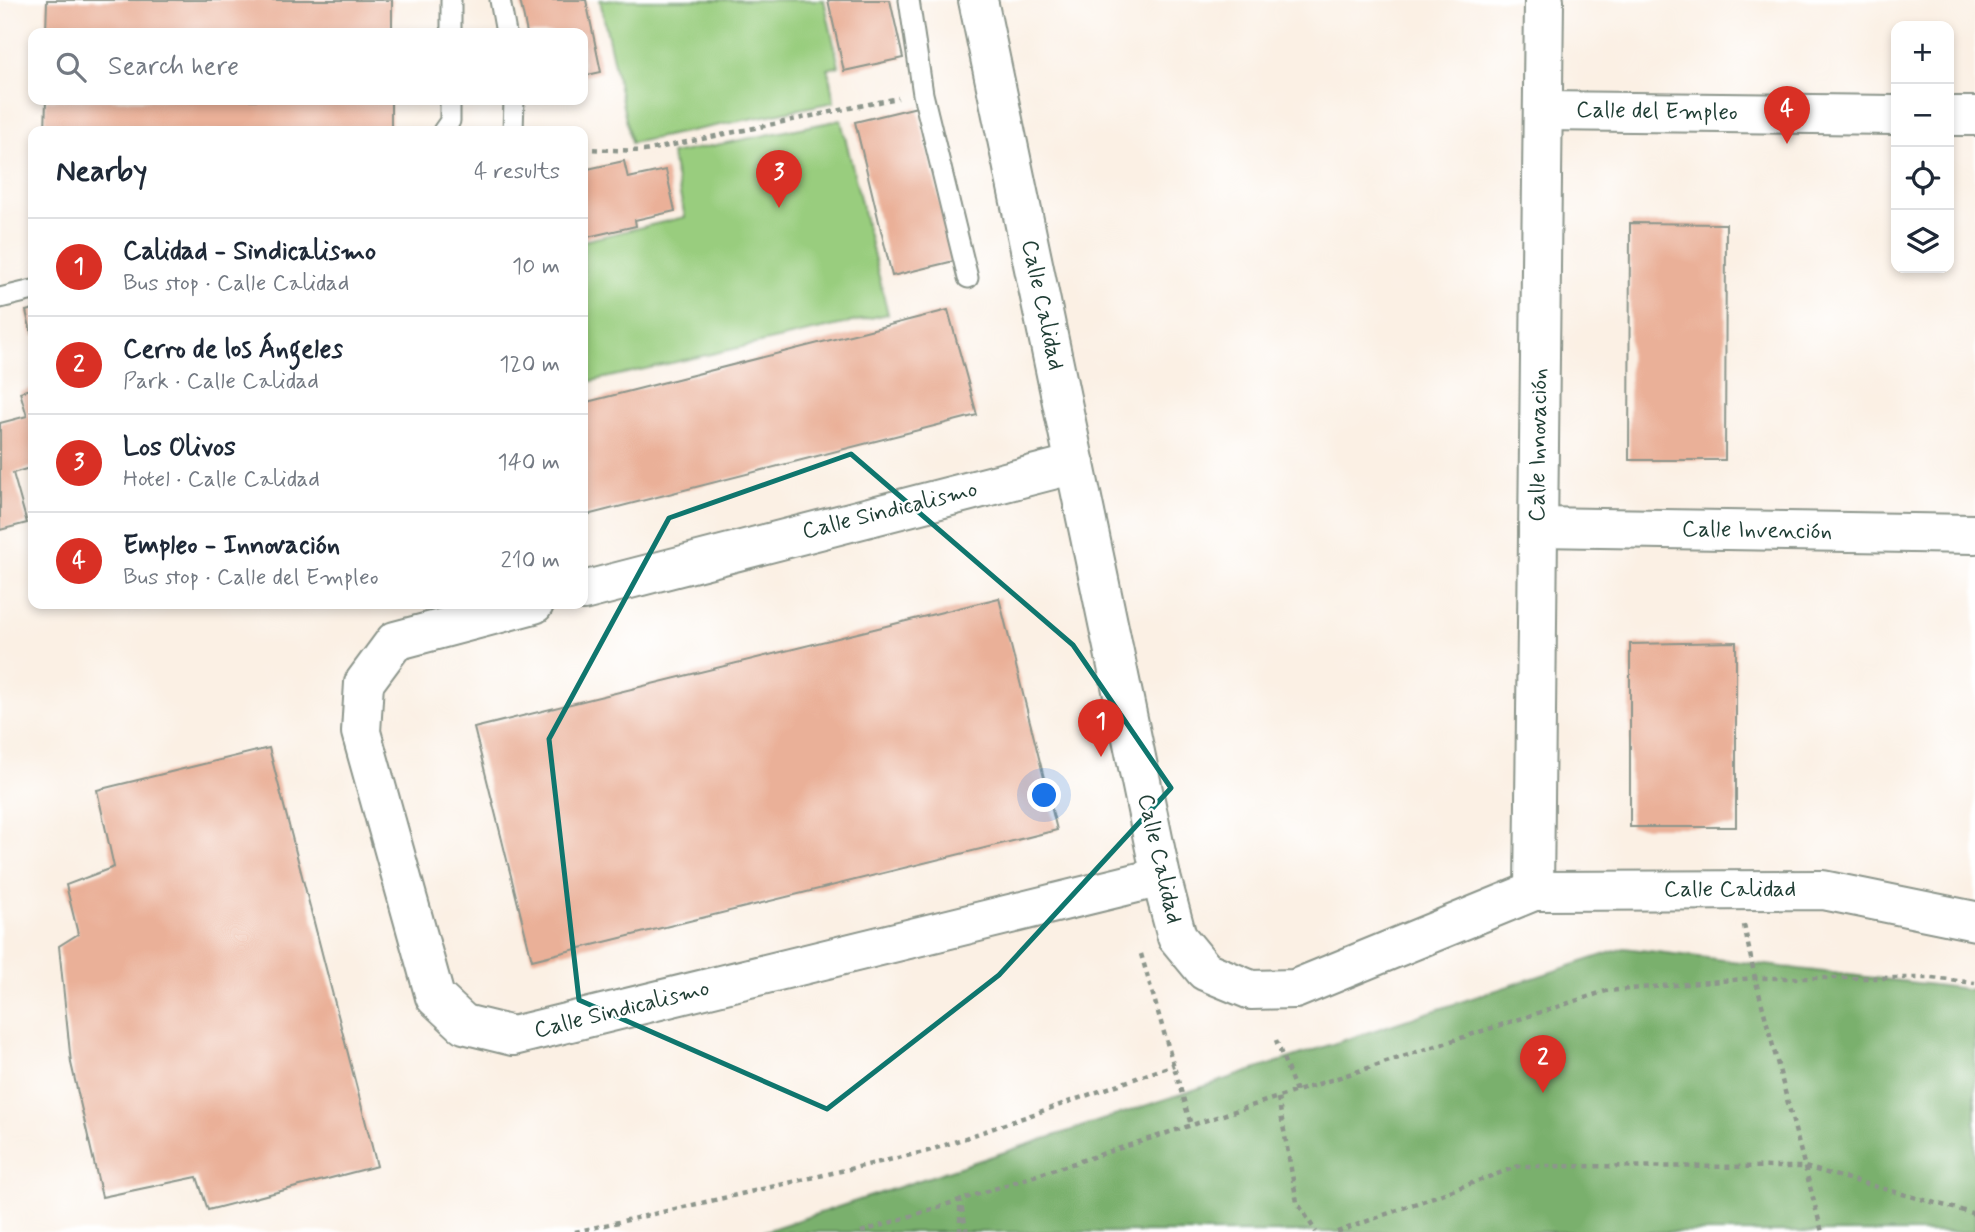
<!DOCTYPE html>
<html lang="en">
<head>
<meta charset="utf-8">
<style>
	:root { --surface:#fff; --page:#f2f2f3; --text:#1f2937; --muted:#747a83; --line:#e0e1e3; --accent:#d93025 }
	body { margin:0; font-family:Mynerve,sans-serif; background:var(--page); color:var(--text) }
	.controls { position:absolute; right:21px; top:21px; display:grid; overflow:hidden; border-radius:14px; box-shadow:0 4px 10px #0003 }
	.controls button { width:63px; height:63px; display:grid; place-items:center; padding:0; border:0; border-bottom:2px solid var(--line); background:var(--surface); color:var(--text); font:35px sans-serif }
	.you { position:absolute; left:1045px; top:796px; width:24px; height:24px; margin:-18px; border:5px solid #fff; border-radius:50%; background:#1a73e8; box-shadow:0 0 0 10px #1a73e833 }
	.badge { display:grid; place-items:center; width:46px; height:46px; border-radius:50%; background:var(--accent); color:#fff; font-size:23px; font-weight:700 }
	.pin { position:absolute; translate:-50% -58px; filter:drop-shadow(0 2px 4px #0008) }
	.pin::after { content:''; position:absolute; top:37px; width:24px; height:21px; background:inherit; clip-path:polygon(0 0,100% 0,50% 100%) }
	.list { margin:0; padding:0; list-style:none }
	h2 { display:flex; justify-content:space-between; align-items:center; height:91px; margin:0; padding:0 28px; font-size:30px }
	h2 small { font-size:23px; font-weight:400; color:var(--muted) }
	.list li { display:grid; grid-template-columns:46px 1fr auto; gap:21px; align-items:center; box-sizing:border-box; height:98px; padding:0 28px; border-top:2px solid var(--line) }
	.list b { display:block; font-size:26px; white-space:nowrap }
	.list p { margin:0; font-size:23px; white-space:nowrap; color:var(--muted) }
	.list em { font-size:23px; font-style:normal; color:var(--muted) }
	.icon { flex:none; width:38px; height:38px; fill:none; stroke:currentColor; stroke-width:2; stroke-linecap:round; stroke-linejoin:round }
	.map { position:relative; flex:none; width:1975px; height:1232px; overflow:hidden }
	.search { position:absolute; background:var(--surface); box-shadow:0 4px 10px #0003; left:28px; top:28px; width:560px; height:77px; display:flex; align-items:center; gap:18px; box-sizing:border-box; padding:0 24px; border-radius:14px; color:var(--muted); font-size:26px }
	.panel { position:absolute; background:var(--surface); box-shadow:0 4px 10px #0003; left:28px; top:126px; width:560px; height:483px; border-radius:14px }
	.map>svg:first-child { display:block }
	.green { fill:#99cd7e; stroke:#5c8559; stroke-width:2 }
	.forest { fill:#7ab06d; stroke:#4c7650; stroke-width:2 }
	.building { fill:#eab098 }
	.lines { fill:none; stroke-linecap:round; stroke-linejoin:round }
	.lane-casing { stroke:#8d968c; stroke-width:23 }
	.street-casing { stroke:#8d968c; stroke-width:42 }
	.path { stroke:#8d968c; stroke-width:4.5; stroke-dasharray:5 5; stroke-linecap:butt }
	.lane { stroke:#fff; stroke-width:19 }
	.street { stroke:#fff; stroke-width:38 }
	.marked { fill:none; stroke:#0f766e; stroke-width:5; stroke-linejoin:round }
	.labels { text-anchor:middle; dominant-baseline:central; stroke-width:5; stroke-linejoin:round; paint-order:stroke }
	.street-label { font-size:23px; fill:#1f3d34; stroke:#fff }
</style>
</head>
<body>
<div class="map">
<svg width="1975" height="1232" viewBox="0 0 1975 1232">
	<rect width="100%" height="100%" fill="#fff"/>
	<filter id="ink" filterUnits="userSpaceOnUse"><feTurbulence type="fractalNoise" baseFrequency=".0143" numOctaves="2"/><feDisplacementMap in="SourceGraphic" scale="14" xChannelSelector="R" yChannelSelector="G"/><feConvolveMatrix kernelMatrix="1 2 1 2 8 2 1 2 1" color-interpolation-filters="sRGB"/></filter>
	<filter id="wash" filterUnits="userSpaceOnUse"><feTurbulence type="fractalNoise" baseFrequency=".00686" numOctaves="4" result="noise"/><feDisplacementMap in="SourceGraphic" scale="28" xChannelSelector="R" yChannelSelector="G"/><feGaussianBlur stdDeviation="1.57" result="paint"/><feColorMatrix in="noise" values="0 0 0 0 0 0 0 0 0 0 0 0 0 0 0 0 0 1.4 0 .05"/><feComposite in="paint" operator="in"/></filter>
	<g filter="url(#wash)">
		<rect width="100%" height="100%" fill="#fbf0e4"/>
		<g class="green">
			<polygon points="600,0 824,0 839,66 828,69 834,102 631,143"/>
			<polygon points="841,120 888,314 583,383 583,241 685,217 671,154"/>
		</g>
		<polygon class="forest" points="1624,948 1975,990 1975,1232 762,1232"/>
		<g id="blocks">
			<g class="building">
				<polygon points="47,0 392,0 392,33 46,33"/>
				<polygon points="520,0 586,0 601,72 583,76 583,33 527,33"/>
				<polygon points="828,0 890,0 903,58 844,71"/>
				<polygon points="46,100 391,100 391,131 45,131"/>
				<polygon points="917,107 954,261 892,276 855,122"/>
				<polygon points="624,161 628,178 666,170 675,211 635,220 636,226 583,238 583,170"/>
				<polygon points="1630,223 1726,224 1725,460 1629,460"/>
				<polygon points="33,309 33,336 32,336 26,311"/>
				<polygon points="948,310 977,415 583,516 583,403"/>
				<polygon points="33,388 33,467 13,473 27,523 0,530 0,423 27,416 20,392"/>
				<polygon points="999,598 1057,830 532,960 474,728"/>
				<polygon points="1736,642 1736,827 1630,827 1630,644"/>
				<polygon points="269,748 377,1166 208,1210 197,1177 102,1197 71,1063 59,946 78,934 66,885 114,867 97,790"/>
			</g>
		</g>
	</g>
	<g filter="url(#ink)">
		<use href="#blocks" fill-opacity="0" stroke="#8d968c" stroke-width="2"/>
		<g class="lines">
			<defs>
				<g id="lane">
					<polyline points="500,0 506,33"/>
					<polyline points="909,0 923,94 968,278"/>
					<polyline points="451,33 451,0"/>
					<polyline points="443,131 450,121 450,100"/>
					<polyline points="513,131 514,100"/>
					<polyline points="0,298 33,290"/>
				</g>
				<g id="street">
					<polyline points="978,0 1161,877 1177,937 1205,971 1251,990 1295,989 1534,891 1823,890 1975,921"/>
					<polyline points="1543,111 1896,115"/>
					<polyline points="1949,116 1975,116"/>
					<polyline points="1538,527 1975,534"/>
					<polyline points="583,591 1075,464"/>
					<polyline points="534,604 395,641 364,683 361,732 435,997 464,1024 513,1036 1161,877"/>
					<polyline points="1534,891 1544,0"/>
				</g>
			</defs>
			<use href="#lane" class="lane-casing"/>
			<use href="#street" class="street-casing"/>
			<g class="path">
				<polyline points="583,149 644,151 898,98"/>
				<polyline points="1744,925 1755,978 1822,1232"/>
				<polyline points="1141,954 1191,1125"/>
				<polyline points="1276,1040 1296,1091"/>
				<polyline points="1278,1098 1297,1202 1316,1232"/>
				<polyline points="575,1232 928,1151 1174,1065"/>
				<polyline points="861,1232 1606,991 1755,978 1932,978 1975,983"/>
				<polyline points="960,1232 960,1200 967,1232"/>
				<polyline points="1337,1232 1519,1166 1805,1167 1975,1214"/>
			</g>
			<use href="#lane" class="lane"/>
			<use href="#street" class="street"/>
		</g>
	</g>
	<path class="marked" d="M851,454L1073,645L1171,788L999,975L827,1109L579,1000L549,739L669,518Z"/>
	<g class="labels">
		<g class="street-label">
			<text transform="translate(1657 112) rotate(1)">Calle del Empleo</text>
			<text transform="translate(1042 305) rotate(78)">Calle Calidad</text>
			<text transform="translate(1539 445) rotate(-89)">Calle Innovación</text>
			<text transform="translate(890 511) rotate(-14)">Calle Sindicalismo</text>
			<text transform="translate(1757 531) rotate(1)">Calle Invención</text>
			<text transform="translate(1159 859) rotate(77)">Calle Calidad</text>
			<text x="1730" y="890">Calle Calidad</text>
			<text transform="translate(622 1010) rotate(-14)">Calle Sindicalismo</text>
		</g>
	</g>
</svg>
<div class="controls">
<button>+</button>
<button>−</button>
<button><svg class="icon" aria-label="locate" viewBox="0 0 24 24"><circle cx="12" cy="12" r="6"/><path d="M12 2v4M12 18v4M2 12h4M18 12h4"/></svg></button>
<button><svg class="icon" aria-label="layers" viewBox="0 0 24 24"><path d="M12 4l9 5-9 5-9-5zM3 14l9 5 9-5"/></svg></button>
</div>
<div class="you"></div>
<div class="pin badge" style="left:1101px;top:757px">1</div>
<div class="pin badge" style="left:1543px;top:1093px">2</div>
<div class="pin badge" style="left:779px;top:208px">3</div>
<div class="pin badge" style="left:1787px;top:144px">4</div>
<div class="search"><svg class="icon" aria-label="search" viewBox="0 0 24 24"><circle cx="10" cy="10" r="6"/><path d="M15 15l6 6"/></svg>Search here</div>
<section class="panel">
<h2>Nearby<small>4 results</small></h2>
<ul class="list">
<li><span class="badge">1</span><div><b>Calidad - Sindicalismo</b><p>Bus stop · Calle Calidad</p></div><em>10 m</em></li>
<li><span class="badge">2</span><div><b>Cerro de los Ángeles</b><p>Park · Calle Calidad</p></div><em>120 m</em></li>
<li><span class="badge">3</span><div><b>Los Olivos</b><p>Hotel · Calle Calidad</p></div><em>140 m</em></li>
<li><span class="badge">4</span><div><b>Empleo - Innovación</b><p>Bus stop · Calle del Empleo</p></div><em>210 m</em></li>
</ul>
</section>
</div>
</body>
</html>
